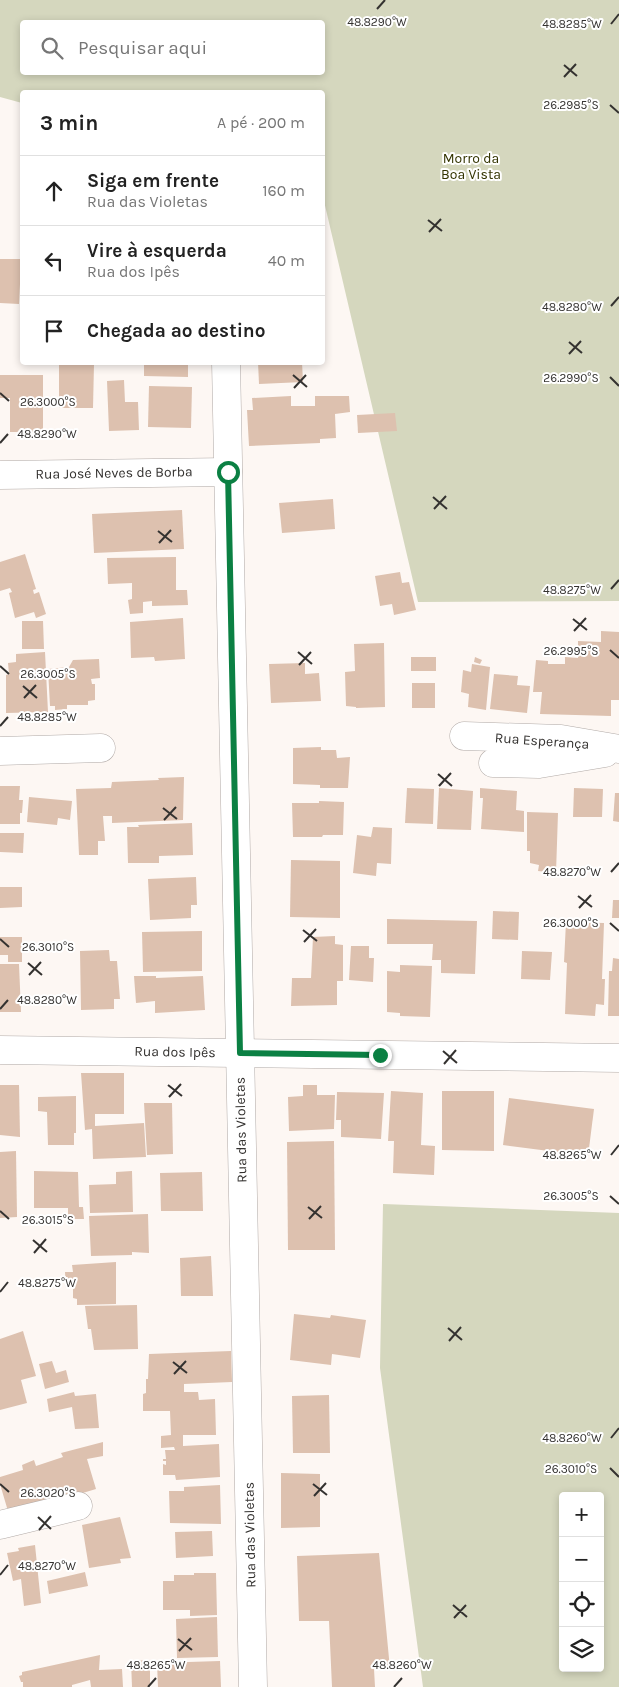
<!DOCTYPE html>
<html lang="pt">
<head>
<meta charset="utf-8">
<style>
	:root { --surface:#fff; --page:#f6f6f6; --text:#222; --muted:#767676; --line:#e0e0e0 }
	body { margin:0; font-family:Karla,sans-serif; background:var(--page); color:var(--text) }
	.controls { position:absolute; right:15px; bottom:15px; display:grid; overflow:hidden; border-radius:5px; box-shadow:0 2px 8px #0003 }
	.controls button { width:45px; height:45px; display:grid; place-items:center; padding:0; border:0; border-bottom:1px solid var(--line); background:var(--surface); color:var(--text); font:25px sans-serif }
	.stop { position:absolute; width:15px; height:15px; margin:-11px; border:4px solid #0b8043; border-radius:50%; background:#fff }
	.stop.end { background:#0b8043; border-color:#fff; box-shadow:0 1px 5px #0008 }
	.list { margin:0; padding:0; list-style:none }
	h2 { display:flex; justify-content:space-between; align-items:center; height:65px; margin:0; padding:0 20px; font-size:21px }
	h2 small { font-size:16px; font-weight:400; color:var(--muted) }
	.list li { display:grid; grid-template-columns:32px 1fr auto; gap:15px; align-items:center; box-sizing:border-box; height:70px; padding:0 20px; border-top:1px solid var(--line) }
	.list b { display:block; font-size:19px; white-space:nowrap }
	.list p { margin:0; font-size:16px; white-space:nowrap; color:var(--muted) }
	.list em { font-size:16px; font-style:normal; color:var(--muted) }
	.icon { flex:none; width:28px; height:28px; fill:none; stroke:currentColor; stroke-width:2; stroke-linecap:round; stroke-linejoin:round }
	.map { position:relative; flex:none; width:619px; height:1687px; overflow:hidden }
	.search { position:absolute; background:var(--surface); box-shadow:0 2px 8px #0003; left:20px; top:20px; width:305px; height:55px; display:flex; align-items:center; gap:12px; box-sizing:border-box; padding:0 18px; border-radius:5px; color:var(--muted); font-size:19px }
	.panel { position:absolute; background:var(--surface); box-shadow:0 2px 8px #0003; left:20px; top:90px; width:305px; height:275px; border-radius:5px }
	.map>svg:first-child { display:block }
	.green { fill:#d5d7be; fill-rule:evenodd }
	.building { fill:#ddc1af }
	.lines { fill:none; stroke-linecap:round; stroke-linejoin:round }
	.minor-casing { stroke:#b1aaa7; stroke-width:29 }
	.minor { stroke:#fff; stroke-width:28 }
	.route { stroke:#0b8043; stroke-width:6 }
	.ticks { fill:none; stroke:#343230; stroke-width:2 }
	.labels { text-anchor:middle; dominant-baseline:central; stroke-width:4; stroke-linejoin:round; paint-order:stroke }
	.park-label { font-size:14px; fill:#333400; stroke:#fff }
	.street-label { font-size:14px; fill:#343230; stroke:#fff }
	.ticks-label { font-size:12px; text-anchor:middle; fill:#343230; stroke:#fff; stroke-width:4; stroke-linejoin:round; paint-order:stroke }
</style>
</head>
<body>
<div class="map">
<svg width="619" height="1687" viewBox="0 0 619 1687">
	<rect width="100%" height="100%" fill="#fdf7f3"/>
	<g class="green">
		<path d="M0,0H619V601L418,602L323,197L322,92H22V103L0,97ZM22,22H322V72H22Z"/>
		<path d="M383,1204L619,1213V1687H423L380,1368ZM563,1496H600V1668H563Z"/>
	</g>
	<g class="building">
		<polygon points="0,259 22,259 22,284 20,284 19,304 0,303"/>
		<polygon points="144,362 188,362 188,377 144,376"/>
		<polygon points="258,362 302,362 303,382 259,384"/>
		<polygon points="59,363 94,364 93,408 59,408"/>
		<polygon points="0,375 43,375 43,432 10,432 10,398 0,398"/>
		<polygon points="124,380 125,402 138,402 139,430 109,431 107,381"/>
		<polygon points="149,386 192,387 191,428 148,427"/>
		<polygon points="291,396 291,406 315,406 315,396 349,396 350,412 335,414 336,438 320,439 320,443 249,446 247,410 253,410 252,398"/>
		<polygon points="395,413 397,431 358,433 357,415"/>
		<polygon points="333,499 335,529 282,533 279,503"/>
		<polygon points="182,510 184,549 94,553 92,514"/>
		<polygon points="25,554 36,589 33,590 34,594 39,592 46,614 36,618 34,612 15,618 9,593 12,592 10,588 0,591 0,562"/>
		<polygon points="176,557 176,590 187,590 188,605 152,606 152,601 143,602 143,613 130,614 128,600 132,599 132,583 108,584 107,558"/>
		<polygon points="400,572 402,583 409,582 416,610 394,615 392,604 380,606 375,576"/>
		<polygon points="183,618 185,659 155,661 154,657 131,658 130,622"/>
		<polygon points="22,621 43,621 44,649 22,649"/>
		<polygon points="601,631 619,632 619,700 611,700 611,716 540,714 542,692 533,692 536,660 548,661 548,664 565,664 565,657 578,658 578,641 601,642"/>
		<polygon points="384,643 385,707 356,708 356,707 346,706 345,672 355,671 354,644"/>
		<polygon points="45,652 48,712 6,713 6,675 9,674 8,663 16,662 16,654"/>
		<rect x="411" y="657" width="25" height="14"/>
		<polygon points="475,657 482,660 480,664 474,662"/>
		<polygon points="99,659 100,678 91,679 92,684 95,684 95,700 88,701 88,705 67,705 67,709 55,710 55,706 50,706 48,669 69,667 73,660"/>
		<polygon points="305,663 305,674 319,673 321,701 271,703 269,664"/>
		<polygon points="472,664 490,667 486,710 468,707 469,694 461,692 463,670 471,672"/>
		<polygon points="494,674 518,676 517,685 530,686 527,713 490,709"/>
		<rect x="412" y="683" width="23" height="25"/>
		<polygon points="321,747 321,750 336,750 337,758 350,757 348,788 320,788 320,785 293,784 293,748"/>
		<polygon points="184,777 183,820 112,823 112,816 103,816 105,841 98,841 98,855 79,855 76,789 111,788 112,782 159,780 158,778"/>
		<polygon points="0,786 20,786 19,800 23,800 22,813 20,813 20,824 0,824"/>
		<polygon points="407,788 434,789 433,824 405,823"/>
		<polygon points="439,788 473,791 471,830 437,829"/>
		<polygon points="480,788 517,791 516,810 524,811 524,832 481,829 483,798 480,798"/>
		<polygon points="574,788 603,789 602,817 573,817"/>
		<polygon points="615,793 619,793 619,822 613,821"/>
		<polygon points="29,797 72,801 70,820 58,818 57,825 27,822"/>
		<polygon points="319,801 344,802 343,835 323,835 322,837 293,837 292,803 319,803"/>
		<polygon points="527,812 558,813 556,873 538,871 539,865 530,863 530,851 527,851"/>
		<polygon points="192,823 193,855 159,856 159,863 128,863 127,827 139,827 138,825"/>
		<polygon points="373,827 392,828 391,864 377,863 376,876 353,873 357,835 371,837"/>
		<polygon points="0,833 24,833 23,853 0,852"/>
		<polygon points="291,860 340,861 340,918 290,917"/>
		<polygon points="196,877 197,905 191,905 191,918 150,920 148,879"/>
		<polygon points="0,887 22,887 22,907 0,908"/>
		<polygon points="613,900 619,900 619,918 612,918"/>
		<polygon points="493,911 519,912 518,940 492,939"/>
		<polygon points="387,919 477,921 475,974 441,973 441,960 432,960 433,944 387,944"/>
		<polygon points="566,922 604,923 602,979 605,979 604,1005 596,1004 595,1016 565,1014 567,963 564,962"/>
		<polygon points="202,931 202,971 143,972 142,932"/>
		<polygon points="335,936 335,944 343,945 343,981 337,981 337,1005 291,1006 292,978 311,978 313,937"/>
		<polygon points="0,937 22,937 22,962 8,962 8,955 0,955"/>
		<polygon points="351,946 369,946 369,958 374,958 373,982 349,980"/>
		<polygon points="109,950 110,961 117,961 120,999 114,999 114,1009 81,1010 80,951"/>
		<polygon points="522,951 552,952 550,980 521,979"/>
		<polygon points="613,958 619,959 619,1016 608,1016 609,971 612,971"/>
		<polygon points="0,964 19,964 21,1012 0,1012"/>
		<polygon points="400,965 432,966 430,1017 400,1016 400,1013 387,1012 387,971 400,972"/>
		<polygon points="134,976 156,976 156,978 203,976 205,1010 155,1013 155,1001 136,1003"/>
		<polygon points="81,1073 124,1073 124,1114 95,1114 95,1126 144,1123 146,1157 93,1159 92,1129 85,1130"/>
		<polygon points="0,1085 19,1085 20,1137 0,1135"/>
		<polygon points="303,1085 317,1085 317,1095 335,1095 334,1129 289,1131 288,1097 303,1096"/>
		<polygon points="391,1091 423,1093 421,1145 435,1146 434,1175 393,1173 394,1141 388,1141"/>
		<polygon points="442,1091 494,1091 494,1151 442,1150"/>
		<polygon points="337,1092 384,1093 381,1139 341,1137 341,1120 336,1120"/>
		<polygon points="76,1096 76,1133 74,1133 74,1145 48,1145 47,1112 38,1111 38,1097"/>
		<polygon points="509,1098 594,1109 588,1156 503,1145"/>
		<polygon points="144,1103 172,1103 173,1154 147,1155"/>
		<polygon points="334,1141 335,1250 288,1250 287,1142"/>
		<polygon points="16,1151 17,1217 0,1218 0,1152"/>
		<polygon points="34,1171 78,1172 79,1207 83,1207 84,1219 68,1219 68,1208 34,1208"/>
		<polygon points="132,1171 133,1212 90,1213 89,1185 116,1184 116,1172"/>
		<polygon points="202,1172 203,1211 161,1211 160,1173"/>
		<polygon points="148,1214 149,1253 132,1252 132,1255 91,1256 89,1216"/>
		<polygon points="211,1256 213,1296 181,1296 180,1258"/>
		<polygon points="116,1262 116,1304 77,1305 77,1299 73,1298 73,1288 66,1288 65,1272 73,1272 72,1265"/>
		<polygon points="137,1305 138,1349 94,1350 91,1329 88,1329 85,1306"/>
		<polygon points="294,1314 330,1318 331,1315 366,1320 360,1358 332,1354 331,1365 290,1360"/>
		<polygon points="23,1331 36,1376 21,1380 27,1403 0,1410 0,1339"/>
		<polygon points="231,1351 232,1382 184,1384 184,1392 198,1392 199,1400 215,1399 216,1435 183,1435 183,1446 219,1444 220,1477 176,1480 175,1475 163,1475 163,1464 166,1465 166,1461 163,1461 163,1459 166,1459 165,1450 175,1450 174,1447 161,1448 161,1436 171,1435 170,1411 143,1411 143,1394 146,1393 146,1379 148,1379 149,1354"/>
		<polygon points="52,1361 56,1373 66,1370 69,1382 45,1389 39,1364"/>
		<polygon points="74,1392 75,1396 96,1394 99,1428 75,1429 72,1407 49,1412 47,1399"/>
		<polygon points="329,1395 330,1453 293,1453 292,1396"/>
		<polygon points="103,1442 103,1456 87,1459 96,1489 46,1504 10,1518 0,1484 0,1477 23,1470 22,1465 34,1460 36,1466 63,1457 61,1453"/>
		<polygon points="281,1473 320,1474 320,1527 281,1528"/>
		<polygon points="220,1485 221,1524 170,1523 169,1491 184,1491 184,1487"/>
		<polygon points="120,1517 131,1558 120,1559 121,1563 89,1568 82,1525"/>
		<polygon points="212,1531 213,1556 176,1558 175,1532"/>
		<polygon points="35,1545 41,1603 24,1606 21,1579 13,1581 7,1553 19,1551 18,1548"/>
		<polygon points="379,1553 390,1669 374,1669 375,1687 332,1687 329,1621 299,1621 297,1556"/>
		<polygon points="85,1572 88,1586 49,1594 47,1581"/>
		<polygon points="194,1573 216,1573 217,1615 190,1616 190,1610 163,1610 163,1581 174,1581 174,1575 194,1575"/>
		<polygon points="217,1617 218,1657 177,1658 176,1619"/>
		<polygon points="100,1655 99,1670 122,1669 123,1687 91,1687 90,1680 72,1685 72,1687 23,1687 23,1682 21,1682 19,1676 22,1675 22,1672"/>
		<polygon points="150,1660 150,1687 132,1687 131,1661"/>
		<polygon points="220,1661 221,1687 158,1687 157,1663"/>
	</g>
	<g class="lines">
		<defs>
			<g id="minor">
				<polyline points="226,362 253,1687"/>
				<polyline points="0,475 228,472"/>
				<polyline points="464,736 561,739 619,749"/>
				<polyline points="0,751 101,748"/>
				<polyline points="493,763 539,764 605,753"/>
				<polyline points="0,1050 619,1058"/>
				<polyline points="0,1525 78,1506"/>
			</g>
		</defs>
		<use href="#minor" class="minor-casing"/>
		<use href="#minor" class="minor"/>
	</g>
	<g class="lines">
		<polyline class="route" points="228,472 240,1053 380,1055"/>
	</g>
	<path class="ticks" d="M377,9L385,0M611,24L619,14M564,65L577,76M564,77L576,64M610,105L619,113M428,220L442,231M429,232L441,219M611,306L619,297M569,342L582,353M569,354L581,341M293,375L307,387M610,377L619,386M294,388L306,375M0,393L9,401M0,443L8,434M433,497L447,509M434,509L446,496M158,531L172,542M159,543L171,530M611,589L619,580M573,619L587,630M574,631L586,618M610,650L619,658M298,652L312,664M299,665L311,652M0,666L9,674M23,686L37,698M24,698L36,685M0,726L8,717M438,774L452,786M439,786L451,773M163,808L177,819M164,820L176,807M611,872L619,863M578,896L592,907M579,908L591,895M610,923L619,931M303,930L317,941M0,939L9,947M304,942L316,929M28,963L42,975M29,975L41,962M0,1009L8,1000M443,1051L457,1063M444,1064L456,1050M168,1085L182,1096M169,1097L181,1084M611,1155L619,1145M610,1196L619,1204M308,1207L322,1218M0,1211L9,1219M309,1219L321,1206M33,1240L47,1252M34,1253L46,1239M0,1292L8,1282M448,1328L462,1340M449,1341L461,1327M173,1362L187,1373M174,1374L186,1361M611,1438L619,1428M610,1468L619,1477M0,1484L9,1492M313,1484L327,1495M314,1496L326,1483M38,1517L51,1529M39,1530L51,1516M0,1575L8,1565M453,1605L467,1617M454,1618L466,1605M178,1639L192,1650M179,1651L191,1638M148,1687L156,1678M394,1687L402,1678"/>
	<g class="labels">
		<g class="park-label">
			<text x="471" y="158">Morro da<tspan x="471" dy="16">Boa Vista</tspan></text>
		</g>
		<g class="street-label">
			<text transform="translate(114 473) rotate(-1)">Rua José Neves de Borba</text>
			<text transform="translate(542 741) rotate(4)">Rua Esperança</text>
			<text transform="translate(175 1052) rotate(1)">Rua dos Ipês</text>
			<text transform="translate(241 1130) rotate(-91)">Rua das Violetas</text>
			<text transform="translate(250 1535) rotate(-91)">Rua das Violetas</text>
		</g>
	</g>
	<g class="ticks-label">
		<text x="377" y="26">48.8290°W</text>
		<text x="572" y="28">48.8285°W</text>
		<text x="571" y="109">26.2985°S</text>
		<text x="572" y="311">48.8280°W</text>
		<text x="571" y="382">26.2990°S</text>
		<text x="48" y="406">26.3000°S</text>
		<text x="47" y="438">48.8290°W</text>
		<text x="572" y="594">48.8275°W</text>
		<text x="571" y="655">26.2995°S</text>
		<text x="48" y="678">26.3005°S</text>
		<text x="47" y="721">48.8285°W</text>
		<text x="572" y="876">48.8270°W</text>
		<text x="571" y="927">26.3000°S</text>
		<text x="48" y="951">26.3010°S</text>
		<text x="47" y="1004">48.8280°W</text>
		<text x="572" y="1159">48.8265°W</text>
		<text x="571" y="1200">26.3005°S</text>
		<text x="48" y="1224">26.3015°S</text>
		<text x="47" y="1287">48.8275°W</text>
		<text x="572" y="1442">48.8260°W</text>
		<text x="571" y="1473">26.3010°S</text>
		<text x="48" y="1497">26.3020°S</text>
		<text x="47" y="1570">48.8270°W</text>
		<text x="156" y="1669">48.8265°W</text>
		<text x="402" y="1669">48.8260°W</text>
	</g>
</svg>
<div class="controls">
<button>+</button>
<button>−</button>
<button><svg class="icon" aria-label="locate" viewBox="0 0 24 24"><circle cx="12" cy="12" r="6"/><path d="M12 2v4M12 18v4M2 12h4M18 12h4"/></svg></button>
<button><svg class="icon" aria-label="layers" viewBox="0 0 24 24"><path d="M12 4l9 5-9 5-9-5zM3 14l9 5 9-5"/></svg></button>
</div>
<div class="stop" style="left:228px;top:472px"></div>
<div class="stop end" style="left:380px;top:1055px"></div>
<div class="search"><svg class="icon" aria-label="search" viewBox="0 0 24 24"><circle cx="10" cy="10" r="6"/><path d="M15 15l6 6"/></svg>Pesquisar aqui</div>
<section class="panel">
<h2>3 min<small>A pé · 200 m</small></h2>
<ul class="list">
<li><svg class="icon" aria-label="ahead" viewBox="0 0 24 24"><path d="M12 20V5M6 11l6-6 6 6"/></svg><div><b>Siga em frente</b><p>Rua das Violetas</p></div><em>160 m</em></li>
<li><svg class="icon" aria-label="left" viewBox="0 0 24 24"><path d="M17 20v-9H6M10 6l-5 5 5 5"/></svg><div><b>Vire à esquerda</b><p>Rua dos Ipês</p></div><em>40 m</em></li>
<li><svg class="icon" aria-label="arrive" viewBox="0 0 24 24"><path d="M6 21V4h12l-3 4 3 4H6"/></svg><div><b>Chegada ao destino</b></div></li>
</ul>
</section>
</div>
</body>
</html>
